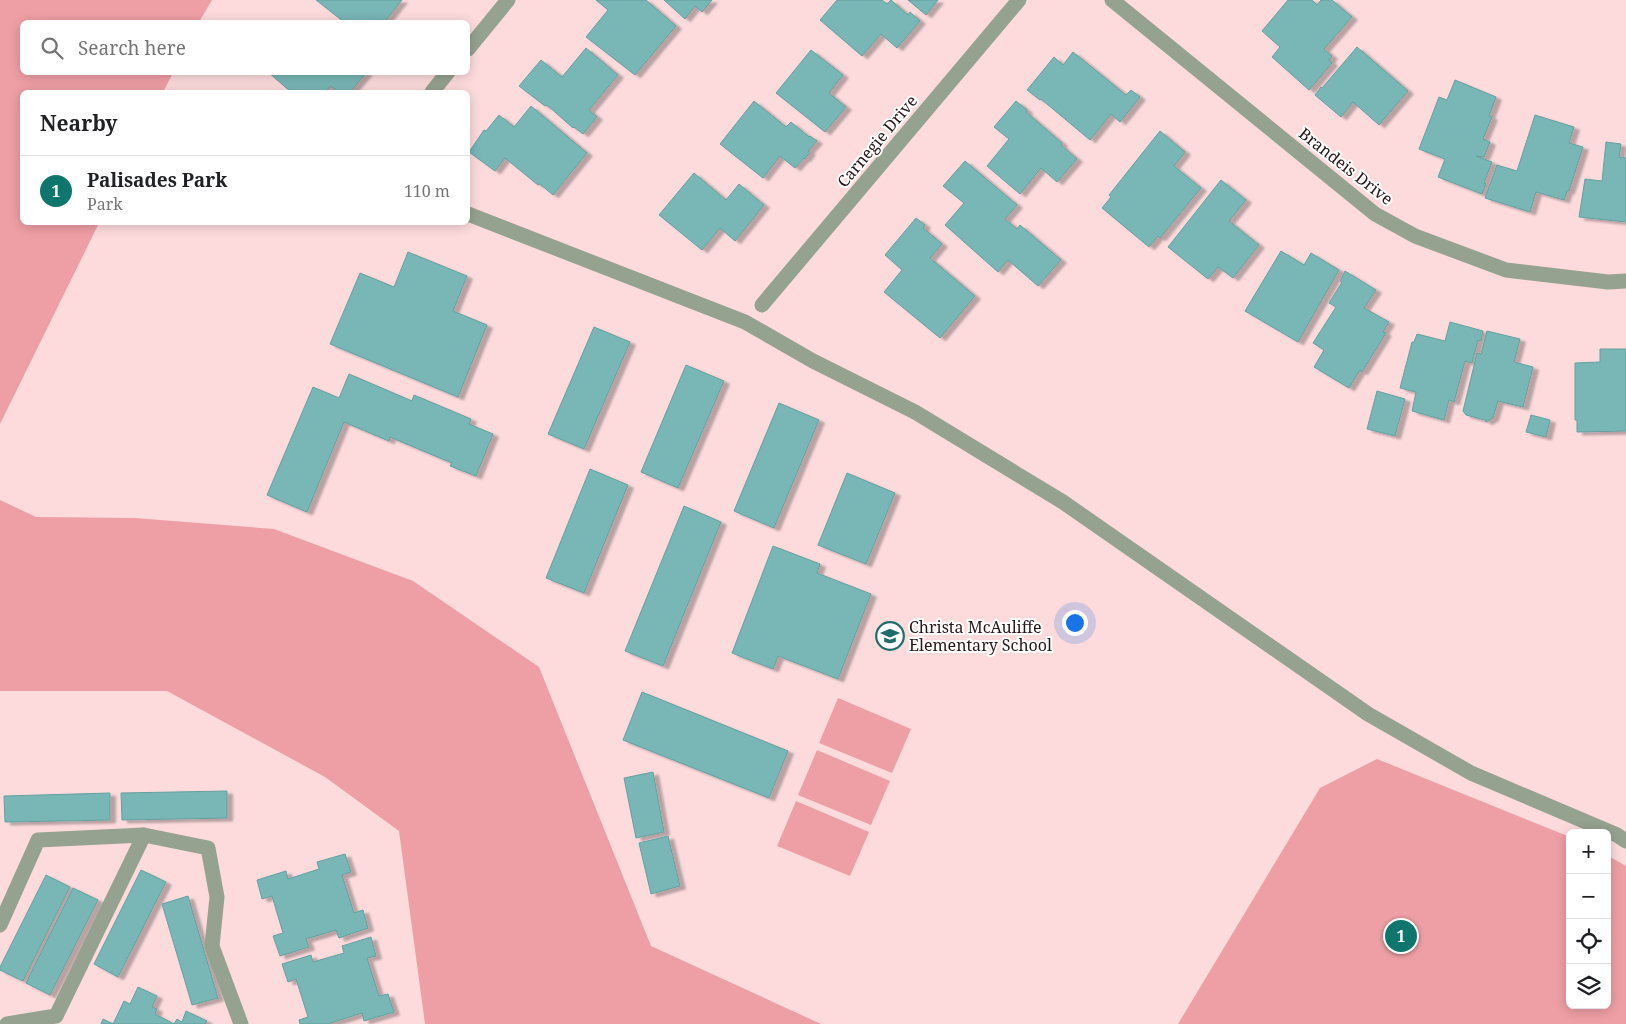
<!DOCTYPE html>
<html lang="en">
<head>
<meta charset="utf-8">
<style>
	:root { --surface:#fff; --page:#f6f6f6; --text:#202124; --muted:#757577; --line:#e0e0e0; --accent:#0f766e }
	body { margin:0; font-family:"Noto Serif",serif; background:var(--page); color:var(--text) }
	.controls { position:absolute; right:15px; bottom:15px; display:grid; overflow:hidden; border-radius:8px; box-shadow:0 2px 12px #0003 }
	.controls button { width:45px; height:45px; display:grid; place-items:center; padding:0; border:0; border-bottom:1px solid var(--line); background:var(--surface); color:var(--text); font:25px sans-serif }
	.you { position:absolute; left:1074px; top:622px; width:18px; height:18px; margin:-12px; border:4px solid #fff; border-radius:50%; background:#1a73e8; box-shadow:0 0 0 8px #1a73e833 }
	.badge { display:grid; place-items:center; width:32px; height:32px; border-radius:50%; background:var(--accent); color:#fff; font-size:16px; font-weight:700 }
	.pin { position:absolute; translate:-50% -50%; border:2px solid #fff; box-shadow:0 1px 5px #0006 }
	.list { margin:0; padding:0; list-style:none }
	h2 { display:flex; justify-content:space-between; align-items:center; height:65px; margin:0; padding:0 20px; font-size:21px }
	h2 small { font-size:16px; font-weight:400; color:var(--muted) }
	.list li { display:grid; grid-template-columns:32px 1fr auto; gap:15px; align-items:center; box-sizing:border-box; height:70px; padding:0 20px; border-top:1px solid var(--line) }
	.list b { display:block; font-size:19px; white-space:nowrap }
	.list p { margin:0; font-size:16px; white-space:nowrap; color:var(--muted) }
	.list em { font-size:16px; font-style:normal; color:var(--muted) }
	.icon { flex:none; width:28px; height:28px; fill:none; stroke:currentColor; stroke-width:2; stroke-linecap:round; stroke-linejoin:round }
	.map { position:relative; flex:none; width:1626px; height:1024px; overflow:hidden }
	.search { position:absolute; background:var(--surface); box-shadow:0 2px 12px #0003; left:20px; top:20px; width:450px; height:55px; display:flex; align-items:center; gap:12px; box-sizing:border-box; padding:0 18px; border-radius:8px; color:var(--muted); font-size:19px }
	.panel { position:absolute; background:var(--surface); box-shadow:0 2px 12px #0003; left:20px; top:90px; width:450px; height:135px; border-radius:8px }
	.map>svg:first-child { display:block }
	.green { fill:#ee9fa5 }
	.building { fill:#79b6b6; stroke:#63a09f; filter:url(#shadow) }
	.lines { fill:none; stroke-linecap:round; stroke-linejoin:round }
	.minor { stroke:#96a290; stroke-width:15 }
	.labels { text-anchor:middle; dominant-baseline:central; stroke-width:4; stroke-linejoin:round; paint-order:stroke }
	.street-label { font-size:16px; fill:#281516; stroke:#fff }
	.poi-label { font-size:16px; fill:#281516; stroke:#fff; text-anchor:start }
</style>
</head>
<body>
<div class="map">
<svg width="1626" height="1024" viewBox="0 0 1626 1024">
	<defs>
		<filter id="shadow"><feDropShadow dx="5.5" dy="3" stdDeviation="1" flood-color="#0004"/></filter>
	</defs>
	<rect width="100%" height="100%" fill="#fddbdd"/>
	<g class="green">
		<polygon points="0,0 212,0 199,22 22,22 22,72 173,73 163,92 22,92 22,222 99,223 0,424"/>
		<polygon points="0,500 36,517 135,518 274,529 413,581 539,667 651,946 821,1024 425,1024 399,831 325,777 167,691 0,691"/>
		<polygon points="838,698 911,729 892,773 819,743"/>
		<polygon points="817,750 890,781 871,825 798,795"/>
		<polygon points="1377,759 1570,837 1570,1005 1607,1005 1607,855 1626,866 1626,1024 1178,1024 1320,788"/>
		<polygon points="796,801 869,832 850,876 777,846"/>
	</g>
	<g class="building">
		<polygon points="316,0 402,0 386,20 389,22 344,22"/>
		<polygon points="596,0 646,0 676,26 635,75 586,37 608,10"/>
		<polygon points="664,0 712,0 702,12 695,6 685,19"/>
		<polygon points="837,0 882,0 887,4 891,0 908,15 910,12 920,21 897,48 881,34 862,56 820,20"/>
		<polygon points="908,0 938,0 926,15"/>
		<polygon points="1288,0 1312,0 1317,5 1321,0 1332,0 1352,17 1324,49 1332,56 1329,60 1332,63 1309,90 1272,57 1280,47 1262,31"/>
		<polygon points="1357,47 1408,91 1379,125 1353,102 1341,117 1315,95 1321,87 1322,88"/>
		<polygon points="586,48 618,75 589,110 597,117 583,134 574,127 573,128 547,105 545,106 519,86 541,60 562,77"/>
		<polygon points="811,50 843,75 829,93 846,107 825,132 776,93"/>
		<polygon points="1073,52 1126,95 1131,90 1140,97 1120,122 1111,114 1090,140 1041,99 1040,100 1027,90 1054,57 1063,65"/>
		<polygon points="268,72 367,72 350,92 338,92 331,86 325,92 291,92"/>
		<polygon points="1455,80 1496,97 1489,116 1492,117 1483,139 1490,142 1484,157 1476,156 1492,162 1484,183 1486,184 1482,194 1438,177 1445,159 1419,149 1439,97 1447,100"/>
		<polygon points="754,101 786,127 791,122 809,137 810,136 817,141 808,151 810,152 805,159 804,158 795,168 780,156 763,178 720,144"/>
		<polygon points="1016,101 1027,110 1026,112 1062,143 1061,145 1077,159 1057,182 1041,168 1020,194 987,166 1009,139 994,127"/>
		<polygon points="531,106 587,153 553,195 540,184 538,185 505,158 495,171 469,152 484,130 486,131 499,115 514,127"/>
		<polygon points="1535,115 1574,127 1569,143 1583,147 1569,191 1567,191 1564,200 1536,192 1530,212 1485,198 1497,165 1517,171"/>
		<polygon points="1160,131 1185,152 1174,166 1201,188 1160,238 1158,236 1149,247 1102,208 1111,197 1109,195"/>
		<polygon points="1606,142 1621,144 1619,157 1626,158 1626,222 1579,217 1585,179 1602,181"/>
		<polygon points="965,161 1017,205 1005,219 1017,229 1020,225 1061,260 1038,286 1008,260 998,272 945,225 964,203 943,186"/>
		<polygon points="694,173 726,200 739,184 764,205 735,241 720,228 702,250 659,215"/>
		<polygon points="1221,180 1246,200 1229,221 1259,245 1233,278 1218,267 1208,279 1168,247"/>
		<polygon points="916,218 925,225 923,228 942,244 930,258 975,296 940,338 884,292 902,270 885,255"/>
		<polygon points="1281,251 1304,265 1311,253 1339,270 1298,342 1245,311"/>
		<polygon points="408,252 467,276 453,311 487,325 458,397 330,344 360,273 394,287"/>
		<polygon points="1345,271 1376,290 1364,308 1389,322 1383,332 1386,333 1362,372 1360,370 1349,388 1314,367 1324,350 1313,343 1336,307 1329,303 1342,282 1340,281"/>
		<polygon points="1450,322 1483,331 1481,341 1478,340 1472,363 1465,361 1454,402 1449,400 1444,420 1412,411 1416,392 1400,388 1412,342 1414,342 1417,334 1445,341"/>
		<polygon points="594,327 630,342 584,449 548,434"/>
		<polygon points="1487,331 1520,339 1514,362 1533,367 1523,407 1498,401 1493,418 1486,422 1485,420 1466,415 1463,411 1477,353 1481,354"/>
		<polygon points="1600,349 1626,349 1626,431 1577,432 1577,420 1575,420 1575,363 1600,362"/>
		<polygon points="686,365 724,381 678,488 641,472"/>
		<polygon points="349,374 412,401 414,395 471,419 469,424 493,434 476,476 450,466 452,463 390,437 389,441 344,422 307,512 267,495 313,387 339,398"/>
		<polygon points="1377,391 1405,399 1395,436 1367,429"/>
		<polygon points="779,403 819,420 774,528 734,511"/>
		<polygon points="1531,415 1550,420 1546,437 1526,432"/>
		<polygon points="590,469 628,485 584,593 546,578"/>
		<polygon points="847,473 895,493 866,564 818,545"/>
		<polygon points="684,506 721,522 663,666 625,651"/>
		<polygon points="773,546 820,564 817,573 871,594 838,679 778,656 773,669 732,653"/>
		<polygon points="642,692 788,751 769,798 623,740"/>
		<polygon points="653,772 664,832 636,838 624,778"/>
		<polygon points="227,791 227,818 122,820 121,793"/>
		<polygon points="110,793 110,820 5,822 4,796"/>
		<polygon points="668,836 680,886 651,894 639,843"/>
		<polygon points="345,854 351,872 342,875 354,913 363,910 368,928 339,938 336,930 306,939 309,947 280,956 273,936 283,933 272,896 262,899 257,880 286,871 288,879 319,869 317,862"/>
		<polygon points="141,870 166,882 118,977 94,964"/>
		<polygon points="46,875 70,887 23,981 0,970 0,967"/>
		<polygon points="73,888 98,900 50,995 26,983"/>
		<polygon points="188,896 218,998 192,1005 162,904"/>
		<polygon points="371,937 376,956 367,958 379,996 388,994 394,1012 364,1021 362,1013 331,1023 331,1024 300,1024 299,1020 308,1017 296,979 288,982 282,964 311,955 313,962 344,953 342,946"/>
		<polygon points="138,987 157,996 152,1007 157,1009 155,1014 174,1024 177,1019 182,1022 186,1011 207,1021 205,1024 101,1024 103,1019 113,1024 124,1001 130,1004"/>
	</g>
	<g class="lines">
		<g class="minor">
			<polyline points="1112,0 1375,214 1415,236 1506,270 1608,282 1626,281"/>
			<polyline points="468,49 508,0"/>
			<polyline points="432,92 448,72"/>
			<polyline points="468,214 745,322 813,361 915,412 1063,502 1368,714 1471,773 1617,835 1626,841"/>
			<polyline points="762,305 1019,0"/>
			<polyline points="0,925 38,840 144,835"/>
			<polyline points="7,1024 56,1016 144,835 208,848 217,897 212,946 241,1024"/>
		</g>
	</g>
	<defs>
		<symbol id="school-ring" viewBox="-11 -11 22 22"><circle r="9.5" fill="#fff" stroke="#206c6c" stroke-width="1.5"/><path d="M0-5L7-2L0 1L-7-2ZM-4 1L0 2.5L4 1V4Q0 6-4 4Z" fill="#206c6c"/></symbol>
	</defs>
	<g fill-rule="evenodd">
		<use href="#school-ring" x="874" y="620" width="32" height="32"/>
	</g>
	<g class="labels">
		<g class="street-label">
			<text transform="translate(877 141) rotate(-50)">Carnegie Drive</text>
			<text transform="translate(1346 166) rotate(38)">Brandeis Drive</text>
		</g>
		<g class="poi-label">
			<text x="909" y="627">Christa McAuliffe<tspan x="909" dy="18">Elementary School</tspan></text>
		</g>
	</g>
</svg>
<div class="controls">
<button>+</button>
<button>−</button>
<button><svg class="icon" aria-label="locate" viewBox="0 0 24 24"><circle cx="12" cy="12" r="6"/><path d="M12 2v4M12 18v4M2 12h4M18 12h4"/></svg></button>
<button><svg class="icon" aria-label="layers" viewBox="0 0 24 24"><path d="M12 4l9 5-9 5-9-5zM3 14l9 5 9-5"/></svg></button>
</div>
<div class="you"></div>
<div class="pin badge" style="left:1401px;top:936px">1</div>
<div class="search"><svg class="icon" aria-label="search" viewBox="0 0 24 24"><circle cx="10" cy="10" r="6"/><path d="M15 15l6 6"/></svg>Search here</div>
<section class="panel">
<h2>Nearby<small></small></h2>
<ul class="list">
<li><span class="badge">1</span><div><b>Palisades Park</b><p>Park</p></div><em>110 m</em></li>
</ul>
</section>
</div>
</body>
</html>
